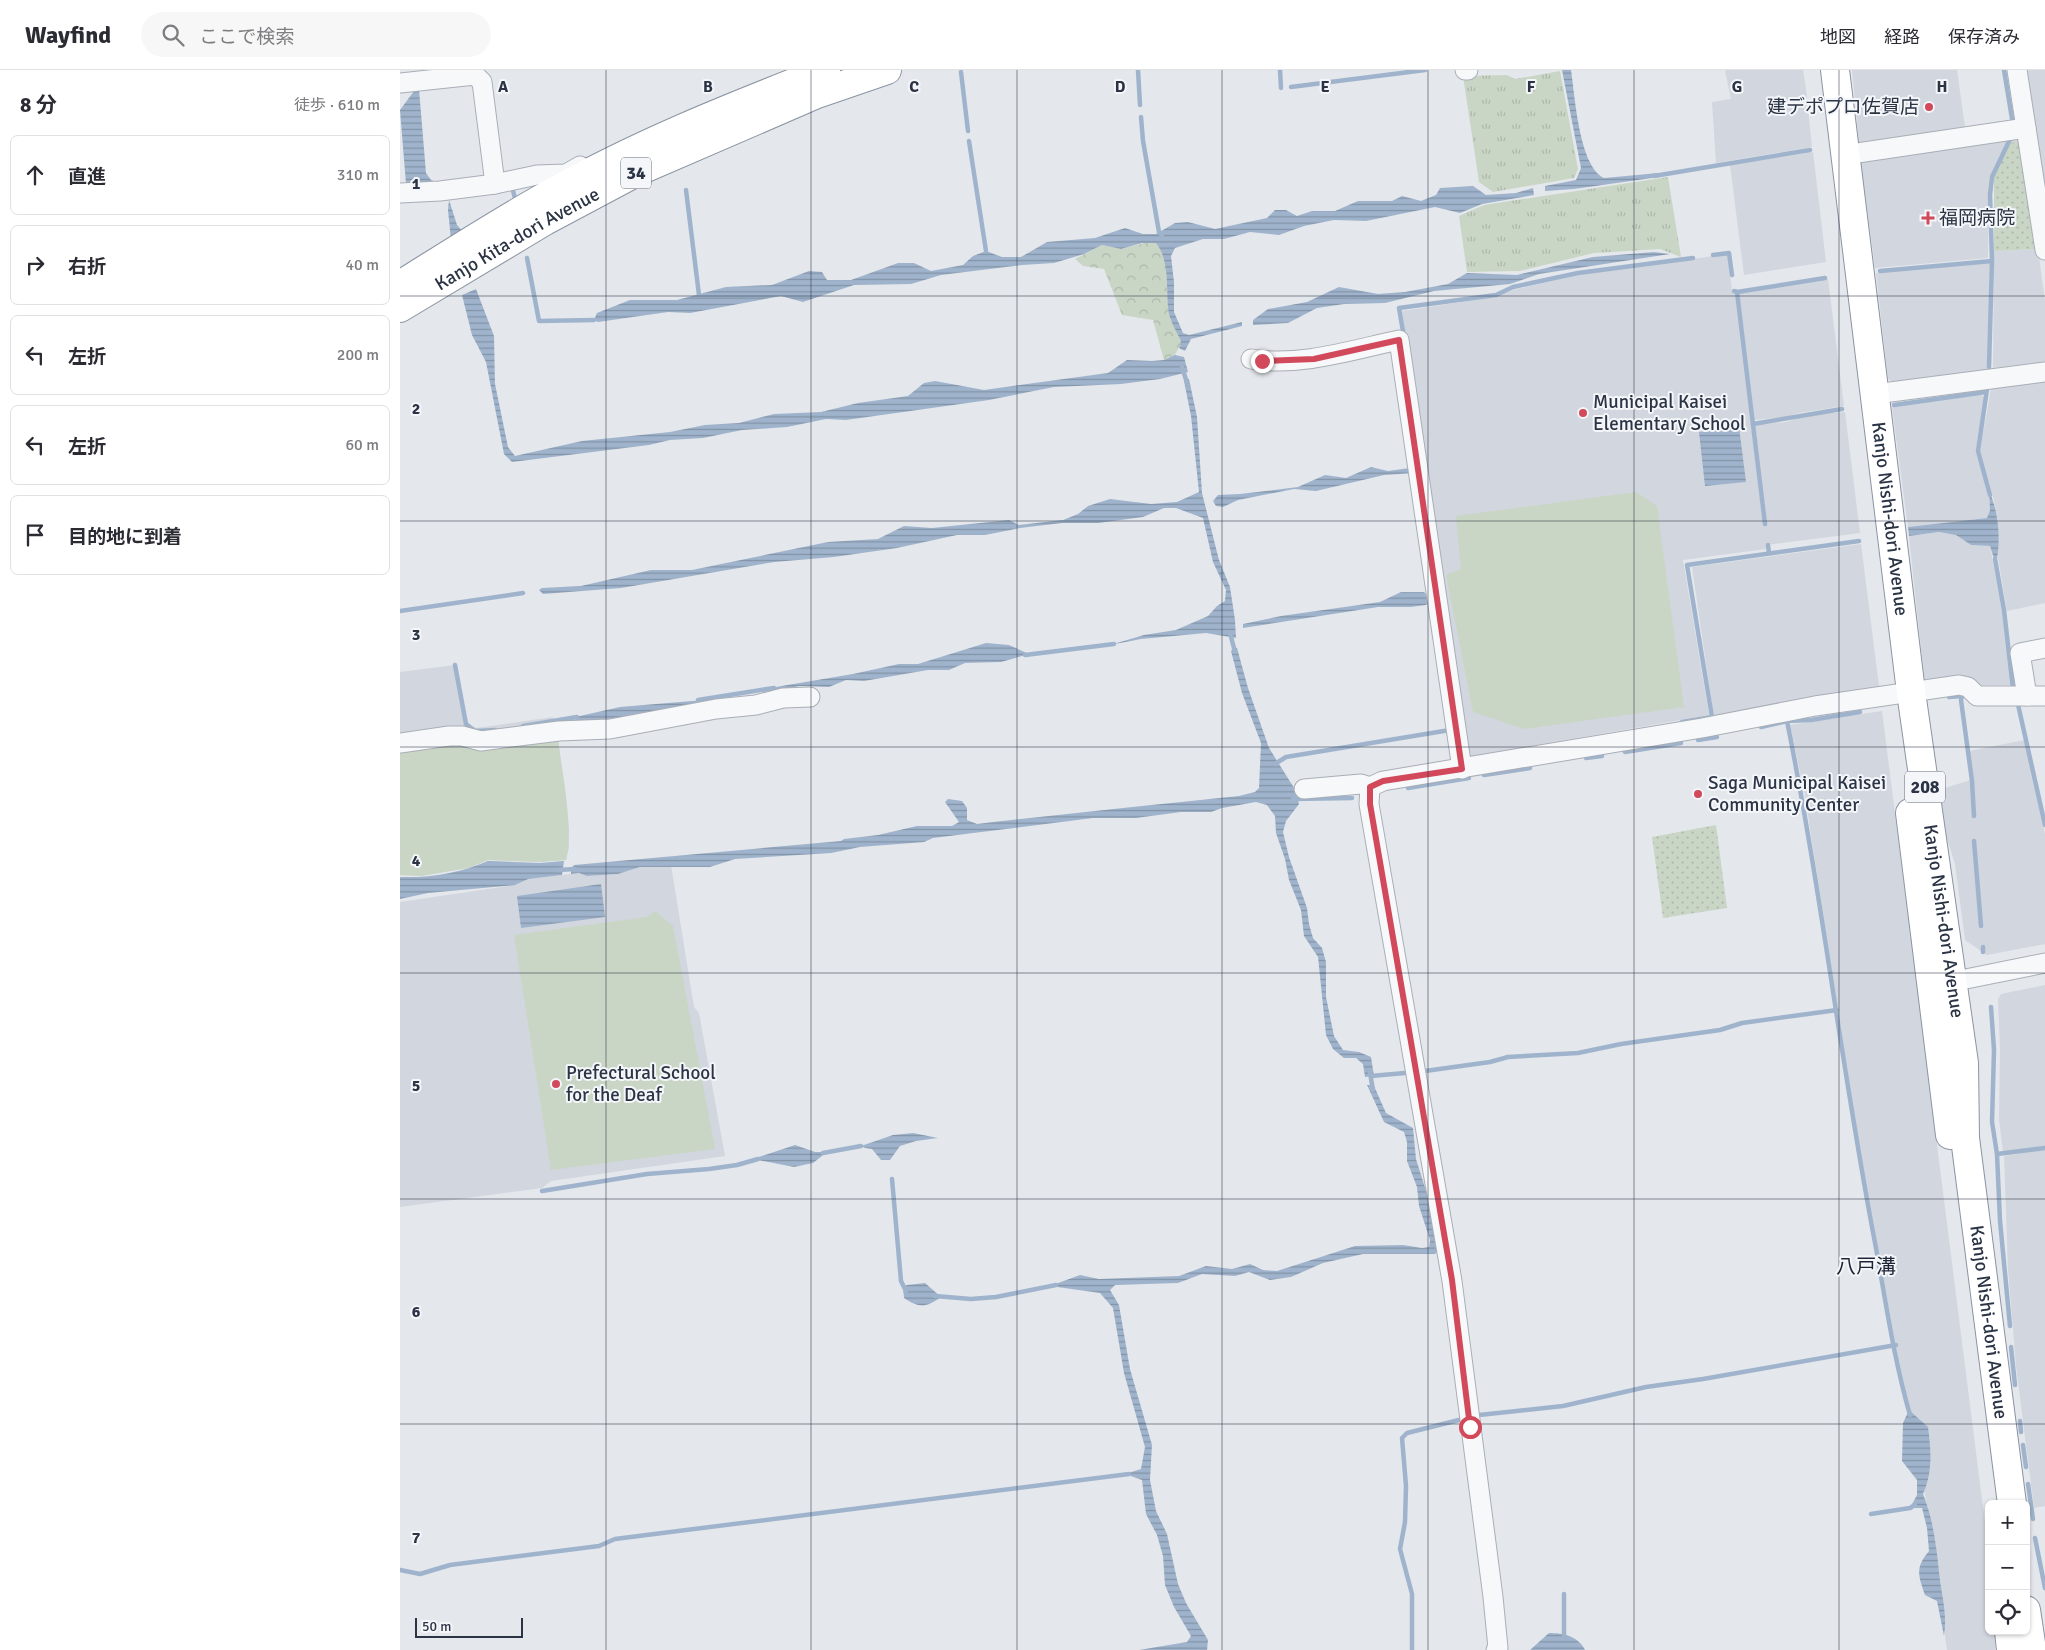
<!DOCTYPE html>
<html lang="ja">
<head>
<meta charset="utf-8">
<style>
	:root { --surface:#fff; --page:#f7f7f7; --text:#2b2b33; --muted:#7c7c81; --line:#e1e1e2 }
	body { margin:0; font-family:Signika,"Noto Sans JP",sans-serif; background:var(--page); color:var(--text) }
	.controls { position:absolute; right:15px; bottom:15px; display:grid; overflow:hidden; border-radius:8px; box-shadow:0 1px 4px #0004 }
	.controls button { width:45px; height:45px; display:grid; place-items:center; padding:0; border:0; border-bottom:1px solid var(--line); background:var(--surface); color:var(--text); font:25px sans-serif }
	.scale { position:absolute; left:15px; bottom:12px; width:108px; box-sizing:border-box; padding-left:5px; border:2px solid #2b3445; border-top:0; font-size:14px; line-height:18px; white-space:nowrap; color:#2b3445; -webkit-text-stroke:4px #f4f6f9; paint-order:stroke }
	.stop { position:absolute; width:15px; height:15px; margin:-11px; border:4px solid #d1495b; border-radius:50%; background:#fff }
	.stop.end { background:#d1495b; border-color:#fff; box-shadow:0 1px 5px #0008 }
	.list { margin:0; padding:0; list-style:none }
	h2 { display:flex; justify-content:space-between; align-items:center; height:65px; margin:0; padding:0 20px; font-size:21px }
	h2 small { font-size:16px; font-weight:400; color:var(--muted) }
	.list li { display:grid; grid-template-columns:32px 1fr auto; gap:15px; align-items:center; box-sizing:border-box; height:80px; margin:0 10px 10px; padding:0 10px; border:1px solid var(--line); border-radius:8px }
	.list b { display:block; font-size:19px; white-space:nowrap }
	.list em { font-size:16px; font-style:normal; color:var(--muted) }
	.icon { flex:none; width:28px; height:28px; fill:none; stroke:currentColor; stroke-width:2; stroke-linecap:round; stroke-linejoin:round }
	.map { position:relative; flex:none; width:1645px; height:1580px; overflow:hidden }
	header { display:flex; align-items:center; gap:30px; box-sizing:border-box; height:70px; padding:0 25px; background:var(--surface); border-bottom:1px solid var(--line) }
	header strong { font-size:24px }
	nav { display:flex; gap:28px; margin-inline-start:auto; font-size:18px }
	.search { width:350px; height:45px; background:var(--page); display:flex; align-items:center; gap:12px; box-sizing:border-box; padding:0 18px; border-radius:28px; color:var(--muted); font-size:19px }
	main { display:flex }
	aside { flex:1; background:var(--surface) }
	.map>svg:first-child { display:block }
	.built { fill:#d2d6de }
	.grass { fill:url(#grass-tufts) }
	.forest { fill:url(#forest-crowns) }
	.park { fill:url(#park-dots) }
	.garden { fill:#c9d6c5 }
	.water { fill:url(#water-rules) }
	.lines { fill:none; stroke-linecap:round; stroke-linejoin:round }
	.stream { stroke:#9fb4cc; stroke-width:4.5 }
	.minor-casing { stroke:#a9aeb7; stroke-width:21 }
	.highway-casing { stroke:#8b94a3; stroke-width:30 }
	.minor { stroke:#f7f8fa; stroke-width:19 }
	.highway { stroke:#fff; stroke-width:28 }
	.route { stroke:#d1495b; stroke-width:6 }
	.grid { fill:none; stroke:#2b3445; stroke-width:1; stroke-opacity:0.55 }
	.poi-dot { fill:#d1495b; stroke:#f4f6f9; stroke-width:2 }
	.labels { text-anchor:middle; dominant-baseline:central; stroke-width:4; stroke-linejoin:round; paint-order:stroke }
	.shield { fill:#f4f6f9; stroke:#676e7b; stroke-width:1 }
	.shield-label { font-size:18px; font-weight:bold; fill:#2b3445 }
	.poi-label { font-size:19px; fill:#2b3445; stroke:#f4f6f9; text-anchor:start }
	.street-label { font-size:19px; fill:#2b3445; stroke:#f4f6f9 }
	.neighbourhood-label { font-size:20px; fill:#1d2536; stroke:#f4f6f9 }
	.grid-label { font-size:16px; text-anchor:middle; font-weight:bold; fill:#2b3445; stroke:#f4f6f9; stroke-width:4; stroke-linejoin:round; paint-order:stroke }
</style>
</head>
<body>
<header>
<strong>Wayfind</strong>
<div class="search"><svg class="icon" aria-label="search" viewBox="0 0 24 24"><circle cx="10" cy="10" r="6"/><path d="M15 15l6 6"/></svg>ここで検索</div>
<nav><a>地図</a><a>経路</a><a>保存済み</a></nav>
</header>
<main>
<aside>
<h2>8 分<small>徒歩 · 610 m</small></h2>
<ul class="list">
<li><svg class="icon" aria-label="ahead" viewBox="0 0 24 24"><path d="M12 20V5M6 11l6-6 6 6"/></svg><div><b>直進</b></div><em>310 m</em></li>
<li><svg class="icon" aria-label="right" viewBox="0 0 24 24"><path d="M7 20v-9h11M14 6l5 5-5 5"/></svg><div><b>右折</b></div><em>40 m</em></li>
<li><svg class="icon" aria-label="left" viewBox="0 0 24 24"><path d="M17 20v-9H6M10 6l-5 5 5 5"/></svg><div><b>左折</b></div><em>200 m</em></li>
<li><svg class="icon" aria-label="left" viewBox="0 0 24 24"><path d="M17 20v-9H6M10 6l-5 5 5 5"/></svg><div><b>左折</b></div><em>60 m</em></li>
<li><svg class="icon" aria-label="arrive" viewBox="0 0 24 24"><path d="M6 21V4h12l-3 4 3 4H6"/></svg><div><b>目的地に到着</b></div></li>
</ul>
</aside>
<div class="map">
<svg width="1645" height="1580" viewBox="0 0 1645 1580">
	<defs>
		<pattern id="grass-tufts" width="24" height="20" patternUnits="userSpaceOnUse" patternTransform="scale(1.25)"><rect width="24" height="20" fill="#c9d6c5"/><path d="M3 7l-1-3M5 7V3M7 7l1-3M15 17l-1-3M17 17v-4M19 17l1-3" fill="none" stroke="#adb8ab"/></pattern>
		<pattern id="forest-crowns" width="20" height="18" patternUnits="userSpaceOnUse" patternTransform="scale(1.25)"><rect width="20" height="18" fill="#c9d6c5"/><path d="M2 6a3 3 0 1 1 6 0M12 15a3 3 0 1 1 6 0" fill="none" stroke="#adb8ab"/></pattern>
		<pattern id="park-dots" width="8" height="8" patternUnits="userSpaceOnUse" patternTransform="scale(1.25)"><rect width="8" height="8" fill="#c9d6c5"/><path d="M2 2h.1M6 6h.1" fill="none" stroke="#adb8ab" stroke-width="1.8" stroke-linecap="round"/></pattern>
		<pattern id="water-rules" width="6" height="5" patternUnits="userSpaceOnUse" patternTransform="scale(1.25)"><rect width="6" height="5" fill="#9fb4cc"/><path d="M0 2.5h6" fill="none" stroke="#8293a7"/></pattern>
	</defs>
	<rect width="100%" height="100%" fill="#e4e7ec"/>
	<g class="built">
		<polygon points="1325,0 1403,0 1406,19 1412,77 1316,93 1312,32 1331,29"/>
		<polygon points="1452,0 1557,0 1565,57 1459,73"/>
		<polygon points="1626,0 1645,0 1645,117 1633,38"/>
		<polygon points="1617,54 1620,71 1610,73 1589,109 1588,188 1475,198 1459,78"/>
		<polygon points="1413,82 1426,192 1344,205 1330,95"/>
		<polygon points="1638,179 1645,231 1645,292 1593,298 1594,181"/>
		<polygon points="1328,184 1332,222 1336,225 1363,455 1367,455 1355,355 1386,352 1409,345 1445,342 1460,463 1366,475 1366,479 1283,490 1309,645 1068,687 1002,241 1096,227 1113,220 1178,205"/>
		<polygon points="1590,192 1588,300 1496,314 1488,309 1476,203"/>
		<polygon points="1428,209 1444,336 1399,343 1385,347 1354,350 1339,223"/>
		<polygon points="1645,310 1645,533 1607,541 1598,488 1598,455 1594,431 1580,381 1591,318"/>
		<polygon points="1580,324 1584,327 1576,381 1589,425 1590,440 1587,448 1508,457 1492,337"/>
		<polygon points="1539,462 1556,465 1571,475 1590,476 1602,540 1611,615 1525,616 1509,466"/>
		<polygon points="1461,474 1480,624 1314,648 1292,497"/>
		<polygon points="55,595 66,654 76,658 153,647 158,668 169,759 169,778 166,790 139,792 88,790 68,798 21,806 0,805 0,602"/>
		<polygon points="1482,641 1589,1485 1589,1561 1595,1561 1595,1580 1547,1580 1528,1439 1507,1339 1455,1052 1405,726 1390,655"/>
		<polygon points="1625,670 1645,764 1645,874 1587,885 1565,870 1555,794 1542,753 1538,720 1571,710 1569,681"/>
		<polygon points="271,795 294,937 299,943 325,1086 151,1111 142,1118 0,1137 0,832 115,815 127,809 179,803 187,806 218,804 240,797"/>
		<polygon points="1645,915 1645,1076 1603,1082 1599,1050 1600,980 1598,929 1601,924"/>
		<polygon points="1645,1080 1645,1436 1634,1438 1616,1296 1608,1198 1604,1086"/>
	</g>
	<g class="grass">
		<polygon points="1160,1 1178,99 1174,108 1093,122 1079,112 1063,6 1107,5 1115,9"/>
		<polygon points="1268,107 1281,187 1260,179 1194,183 1120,201 1067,202 1059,146 1084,135"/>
	</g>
	<path class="forest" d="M749,172L756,173C771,191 766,216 768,238C769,249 777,262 782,271L775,285L764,290L753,250L722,245L704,199L683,196L675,189L702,175L721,179Z"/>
	<g class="park">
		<polygon points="1620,71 1638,179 1594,181 1594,105 1610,73"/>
		<polygon points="1316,755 1327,838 1263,848 1252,767"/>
	</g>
	<g class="garden">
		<polygon points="1236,422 1257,436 1284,637 1124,659 1073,642 1046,505 1061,499 1056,446"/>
		<path d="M158,668C162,705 174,755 166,790L139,792L88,790L68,798L21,806L0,805V681L45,674L78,677Z"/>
		<polygon points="255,841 273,856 315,1079 151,1100 114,865 247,847"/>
	</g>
	<g class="water">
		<path d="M1162,0H1171C1175,26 1179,96 1204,108L1259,103V107L1174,119L1145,121V116L1176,110L1181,98Z"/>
		<polygon points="17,17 19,19 26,103 31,110 44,115 6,114 0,40"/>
		<path d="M1073,116L1086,125L1116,123L1133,118L1134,125L1082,134L1060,143L1035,137L966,151L934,150L904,156L879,165L850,162L824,169H803L775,178L771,186L774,212V242L783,263L789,265L842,252V256L791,269L785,281L779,278L781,271C776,260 769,250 768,238C766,217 770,191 756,173H742L721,179L702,175L684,184L654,193L622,195L541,205L511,214L454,215L403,232L381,226L290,243L268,242L198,252L194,250L197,243L230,230H277L326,217L372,215L409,201L422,202L427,210H451L498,193H514L531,201L563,195L573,186L586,181L602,187H621L647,172L695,168L725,158L743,164H756L775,153L788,152L815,159L867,148L875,140H886L897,146L912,141H935L958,131H992L1002,126L1021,131L1036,125L1040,118Z"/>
		<polygon points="49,130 57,155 64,163 51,170 48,140"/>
		<polygon points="1254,182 1270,184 1139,204 1110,214 1034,221 985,233 944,234 917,238 888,253 853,255 853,250 868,239 907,232 939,217 978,224 1005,222 1048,214 1067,203 1117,205 1193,187"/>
		<polygon points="76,219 94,266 95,314 108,377 115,386 182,371 270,362 305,355 339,353 374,344 421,342 458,333 508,326 524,313 535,311 584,320 708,303 727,290 752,291 764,290 775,285 784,287 788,302 760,309 721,314 654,317 589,330 446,350 426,349 387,357 342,360 303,368 270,370 249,375 112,392 104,384 86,292 72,265 62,225"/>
		<polygon points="789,309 797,347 802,423 819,490 830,517 835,550 836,568 806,563 741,569 710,575 744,565 776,560 808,546 817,536 825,531 826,520 813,492 803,448 776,438 764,438 743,447 698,453 662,453 620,458 585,465 557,465 497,478 434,487 374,492 221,518 143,524 139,520 142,518 181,516 251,500 292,500 428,472 478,469 504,456 532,458 609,450 619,455 663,450 678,444 688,436 710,429 751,434 777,432 799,422 791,346 784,311"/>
		<polygon points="1339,357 1346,412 1305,416 1299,362"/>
		<polygon points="971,397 988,401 1010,398 1014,403 984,405 916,421 894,419 838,430 823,437 816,436 813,431 818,425 840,424 898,417 925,405 946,408"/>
		<path d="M1589,421C1599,442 1601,471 1596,495L1590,476L1571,475L1556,465L1539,462L1509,466L1508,457L1587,448L1590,440Z"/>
		<polygon points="1001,522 1024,522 1031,529 1026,535 1011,537 978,537 843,558 843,554 881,546 980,532"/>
		<polygon points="586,573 609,575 629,584 601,592 565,593 549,600 528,600 464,611 446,610 429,617 400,616 370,621 370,618 453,604 499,594 518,594"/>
		<path d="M834,577L837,578L848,618L869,678L896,721L899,734L886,751L883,762L889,787L907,838L909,854L913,868L922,878L926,892V927L934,966L943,980L959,982L971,987L974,1006L965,1007L963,994L956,988H944L933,979L926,965L918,887L904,866L901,840L889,810L885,789L876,763L875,746L867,735L856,732L822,738L811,742H781L736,748H693L533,768L524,772L460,777L431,783L335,789L310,797H240L218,804L187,806L179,803L171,804V799L174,795L441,771L444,769L478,765L517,756H552L559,752L545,732L548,729L562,731L567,738V750L577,754C664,744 752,735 839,726L855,722L859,718L861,673L842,623L831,581Z"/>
		<polygon points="304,630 271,641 183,652 171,648 220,637"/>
		<path d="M88,791L140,793L164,791L162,805L128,809L115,815L28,823L0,829V807C30,808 60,803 88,791Z"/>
		<polygon points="201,814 205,847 121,858 117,826"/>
		<polygon points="967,1015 974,1016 986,1043 1013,1058 1016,1089 1033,1143 1038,1181 1035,1184 963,1184 923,1193 891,1207 870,1210 849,1202 835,1206 802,1204 778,1213 715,1215 710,1220 719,1235 730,1299 752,1375 750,1410 756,1441 767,1464 778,1514 786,1533 808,1570 807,1580 739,1580 787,1572 791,1566 774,1537 765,1515 763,1486 757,1465 746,1444 742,1410 725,1404 741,1399 745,1377 724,1303 713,1238 700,1223 650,1216 680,1205 699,1209 779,1206 806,1196 832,1199 850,1194 863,1200 877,1201 955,1176 1003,1175 1022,1178 1029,1177 1030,1170 1019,1136 1017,1117 1007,1091 1007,1072 1004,1062 984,1052"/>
		<polygon points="513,1063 538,1068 516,1071 500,1076 490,1090 481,1090 472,1079 465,1078 461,1076 493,1065"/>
		<polygon points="395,1075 415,1082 427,1082 413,1093 394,1097 353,1089"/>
		<path d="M525,1213L541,1227C526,1238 519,1238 504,1228L503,1217L507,1215Z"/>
		<path d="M1509,1340L1528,1357C1531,1380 1533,1402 1523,1424C1534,1451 1537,1482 1540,1511C1543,1530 1547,1547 1544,1566L1537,1531L1525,1525C1518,1505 1515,1498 1529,1481L1527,1458L1522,1438H1510L1517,1425V1410L1502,1391L1503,1353Z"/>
		<path d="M1149,1563C1163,1563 1178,1566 1185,1580H1130Z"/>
	</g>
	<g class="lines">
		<g class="stream">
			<polyline points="738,0 740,35"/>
			<polyline points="880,0 881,18"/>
			<polyline points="1604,0 1613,55"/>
			<polyline points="561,2 568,61"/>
			<polyline points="891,17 1025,0"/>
			<polyline points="741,47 743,71 759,162 762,166"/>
			<polyline points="569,71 586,181"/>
			<polyline points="1254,106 1410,80"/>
			<polyline points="112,117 116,132"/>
			<polyline points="286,120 299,225"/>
			<polyline points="1313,185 1329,183 1332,205"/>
			<polyline points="127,188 139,251 194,250"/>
			<polyline points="1480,201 1592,191"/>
			<polyline points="1334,221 1337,222 1425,208"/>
			<polyline points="1337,222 1365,454"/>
			<polyline points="1004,267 999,238 1096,225 1113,217 1178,203 1293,188"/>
			<polyline points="782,297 788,316"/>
			<polyline points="1589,297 1592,191 1590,125 1592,107 1612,65"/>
			<polyline points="1587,319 1578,381 1590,425"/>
			<polyline points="1494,335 1586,322"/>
			<polyline points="1353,354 1442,339"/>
			<polyline points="1368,475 1369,483"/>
			<polyline points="1595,489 1604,540 1613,619 1609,619"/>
			<polyline points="0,541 123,523"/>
			<polyline points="830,563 835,582"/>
			<polyline points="625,585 714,574"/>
			<polyline points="55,595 66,654 75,661 95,660"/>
			<polyline points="1567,623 1562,626 1561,630 1572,711 1574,746"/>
			<polyline points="1549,627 1562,626"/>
			<polyline points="298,630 374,618"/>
			<polyline points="1617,630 1645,755"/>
			<path d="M1460,642L1411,650L1387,651C1422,825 1442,1003 1476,1178C1486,1233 1494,1290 1510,1345"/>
			<polyline points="1282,652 1312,647 1287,495 1459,471"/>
			<polyline points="123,656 177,647"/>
			<polyline points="1361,657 1387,651"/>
			<polyline points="1298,670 1317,667"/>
			<polyline points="1225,682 1281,673"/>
			<polyline points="1186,688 1202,686"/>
			<polyline points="875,694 886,687 1050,660"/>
			<polyline points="1084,705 1130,698"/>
			<polyline points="1008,718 1069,708"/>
			<polyline points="893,729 952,728"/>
			<polyline points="1574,771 1581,856"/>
			<polyline points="158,800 175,799"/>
			<polyline points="1583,877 1583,882"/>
			<polyline points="1591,937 1594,980 1592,1052 1597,1084 1600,1151 1610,1256"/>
			<polyline points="1025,1001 1090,992 1108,987 1178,983 1221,974 1320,960 1342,953 1437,940"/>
			<polyline points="970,1003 973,1020"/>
			<polyline points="971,1006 1005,1003"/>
			<polyline points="423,1083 461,1076"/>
			<polyline points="1597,1084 1645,1078"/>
			<polyline points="492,1109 501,1211 506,1221"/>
			<polyline points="142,1121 247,1104 309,1099 337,1095 358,1089"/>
			<polyline points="535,1226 571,1229 596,1227 656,1215"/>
			<polyline points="1611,1277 1615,1315"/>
			<polyline points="1079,1345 1163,1336 1246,1317 1303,1309 1496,1275"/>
			<polyline points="1620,1351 1621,1362"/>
			<polyline points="1623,1375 1626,1397"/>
			<polyline points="1628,1414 1633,1449"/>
			<polyline points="1471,1444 1510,1438 1515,1435"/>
			<polyline points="1635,1468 1645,1518"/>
			<polyline points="0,1500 20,1504 50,1495 199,1476 215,1469 729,1404"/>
			<polyline points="1164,1568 1164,1524"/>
			<polyline points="1012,1580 1012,1524 1000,1479 1005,1452 1006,1416 1002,1368 1007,1363 1059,1350"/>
		</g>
		<defs>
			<g id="minor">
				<polyline points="1065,0 1068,0"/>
				<polyline points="1617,0 1645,180"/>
				<polyline points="0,13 75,5 82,12 95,114"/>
				<polyline points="1444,85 1626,58"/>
				<polyline points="0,123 40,121 95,114 137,105 166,104 180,96"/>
				<path d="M851,289C900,297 952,280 999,270L1062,699"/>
				<polyline points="1475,324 1645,302"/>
				<polyline points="1627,626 1620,583 1645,578"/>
				<polyline points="0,673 49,666 62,666 81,671 159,661 210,659 316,639 356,635 383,628 410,627"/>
				<polyline points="904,719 961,714 970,717"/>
				<polyline points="1541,914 1645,893"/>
				<polyline points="1096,1580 1098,1578 1093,1527 1052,1211 969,734 970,717 983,711 1302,658 1415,636 1559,615 1568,617 1577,626 1645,626"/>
			</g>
			<g id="highway">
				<path id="s1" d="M1435,0L1511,622L1564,993L1565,1068L1612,1434"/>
				<path d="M0,215C48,185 96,154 146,126C235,75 331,37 426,0"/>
				<path id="s2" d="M0,238L145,151L239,101L417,24L487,0"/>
				<polyline points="1510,743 1550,1065"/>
				<polyline points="1626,1540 1632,1580"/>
				<polyline points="1609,1561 1611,1580"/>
			</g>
		</defs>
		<use href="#minor" class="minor-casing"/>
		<use href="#highway" class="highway-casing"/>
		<use href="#minor" class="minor"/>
		<use href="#highway" class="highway"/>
	</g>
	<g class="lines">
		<polyline class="route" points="862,291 914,289 999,270 1062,699 983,711 970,717 970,734 1052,1210 1070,1357"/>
	</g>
	<path class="grid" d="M206,0V1580M411,0V1580M617,0V1580M822,0V1580M1028,0V1580M1234,0V1580M1439,0V1580M0,226H1645M0,451H1645M0,677H1645M0,903H1645M0,1129H1645M0,1354H1645"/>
	<g class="poi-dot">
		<circle cx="1529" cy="37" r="5"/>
		<path d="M1525.5 140.5h5v5h5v5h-5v5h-5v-5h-5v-5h5z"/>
		<circle cx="1183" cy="343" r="5"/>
		<circle cx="1298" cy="724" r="5"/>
		<circle cx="156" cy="1014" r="5"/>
	</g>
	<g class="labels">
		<g class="shield">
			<rect x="221" y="87.5" width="30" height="31" rx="4"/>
			<rect x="1505" y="701.5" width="40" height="31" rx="4"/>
		</g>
		<g class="shield-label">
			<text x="236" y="103">34</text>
			<text x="1525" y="717">208</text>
		</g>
		<g class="poi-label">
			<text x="1519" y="37" text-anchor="end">建デポプロ佐賀店</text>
			<text x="1539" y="148">福岡病院</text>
			<text x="1193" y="332">Municipal Kaisei<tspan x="1193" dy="22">Elementary School</tspan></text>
			<text x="1308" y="713">Saga Municipal Kaisei<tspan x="1308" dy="22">Community Center</tspan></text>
			<text x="166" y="1003">Prefectural School<tspan x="166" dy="22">for the Deaf</tspan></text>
		</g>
		<g class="street-label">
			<text stroke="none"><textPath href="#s2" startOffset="136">Kanjo Kita-dori Avenue</textPath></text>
			<text stroke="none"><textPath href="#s1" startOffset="452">Kanjo Nishi-dori Avenue</textPath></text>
			<text stroke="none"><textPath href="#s1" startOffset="858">Kanjo Nishi-dori Avenue</textPath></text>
			<text stroke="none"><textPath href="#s1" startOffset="1262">Kanjo Nishi-dori Avenue</textPath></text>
		</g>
		<g class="neighbourhood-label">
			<text x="1466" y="1196">八戸溝</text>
		</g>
	</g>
	<g class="grid-label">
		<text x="103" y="22">A</text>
		<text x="308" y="22">B</text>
		<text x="514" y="22">C</text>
		<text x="720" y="22">D</text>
		<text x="925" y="22">E</text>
		<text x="1131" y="22">F</text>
		<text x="1337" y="22">G</text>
		<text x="1542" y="22">H</text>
		<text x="16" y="119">1</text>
		<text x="16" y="344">2</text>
		<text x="16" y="570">3</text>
		<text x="16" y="796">4</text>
		<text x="16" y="1021">5</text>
		<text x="16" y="1247">6</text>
		<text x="16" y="1473">7</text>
	</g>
</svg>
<div class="controls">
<button>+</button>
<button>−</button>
<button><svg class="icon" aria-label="locate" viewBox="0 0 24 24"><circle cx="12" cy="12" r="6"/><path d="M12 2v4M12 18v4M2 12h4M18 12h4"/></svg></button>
</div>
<div class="scale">50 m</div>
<div class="stop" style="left:1070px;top:1357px"></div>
<div class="stop end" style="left:862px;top:291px"></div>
</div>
</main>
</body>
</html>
